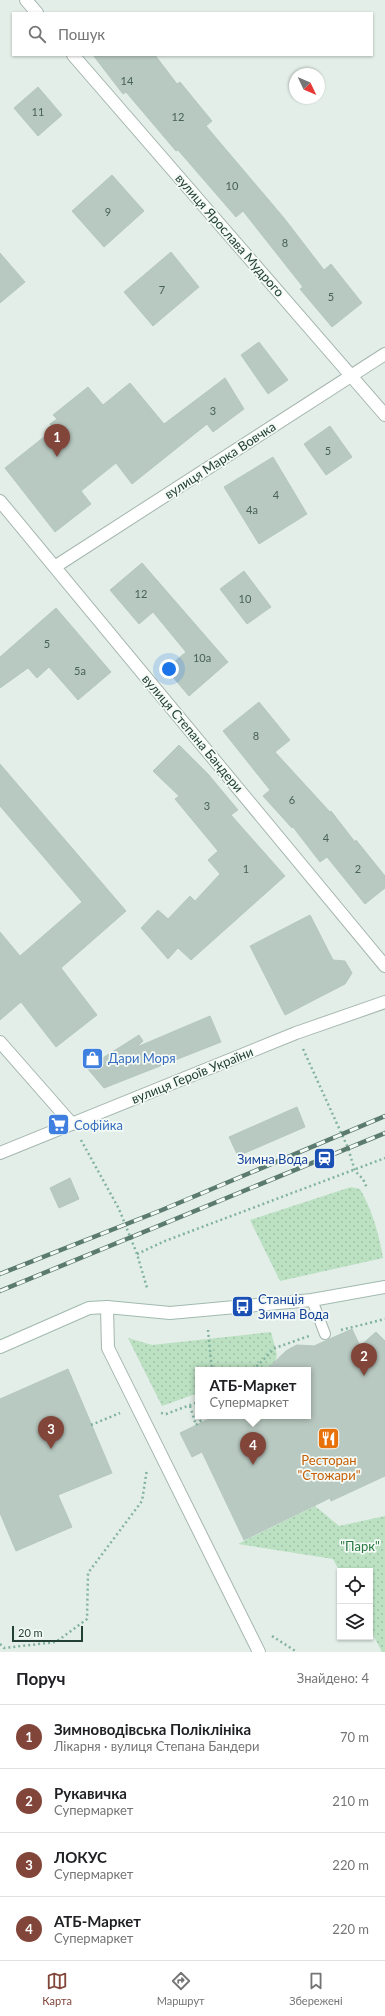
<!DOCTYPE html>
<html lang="uk">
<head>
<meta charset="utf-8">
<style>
	:root { --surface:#fff; --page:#f2f2f2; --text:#202124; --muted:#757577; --line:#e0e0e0; --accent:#81453a }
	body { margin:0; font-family:Lato,sans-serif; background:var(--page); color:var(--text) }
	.controls { position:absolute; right:12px; bottom:12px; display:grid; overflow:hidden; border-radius:0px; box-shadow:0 1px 3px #0004 }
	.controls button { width:36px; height:36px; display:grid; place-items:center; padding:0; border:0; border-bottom:1px solid var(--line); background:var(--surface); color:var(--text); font:20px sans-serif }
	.compass { position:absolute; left:289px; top:68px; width:36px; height:36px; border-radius:50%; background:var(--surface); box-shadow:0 1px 3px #0004; rotate:134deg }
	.scale { position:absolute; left:12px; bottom:10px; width:71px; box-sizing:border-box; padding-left:4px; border:2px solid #224035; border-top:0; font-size:11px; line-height:14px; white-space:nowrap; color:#224035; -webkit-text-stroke:3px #f4faf6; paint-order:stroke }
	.you { position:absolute; left:169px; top:669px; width:14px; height:14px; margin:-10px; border:3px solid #fff; border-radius:50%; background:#1a73e8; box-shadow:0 0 0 6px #1a73e833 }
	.badge { display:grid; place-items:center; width:26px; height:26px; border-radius:50%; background:var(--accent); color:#fff; font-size:13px; font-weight:700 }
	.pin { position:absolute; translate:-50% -33px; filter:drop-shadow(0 1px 2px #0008) }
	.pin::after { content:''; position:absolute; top:21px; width:14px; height:12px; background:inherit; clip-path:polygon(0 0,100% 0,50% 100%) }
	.popup { position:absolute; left:195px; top:1367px; width:116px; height:52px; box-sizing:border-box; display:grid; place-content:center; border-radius:0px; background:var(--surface); filter:drop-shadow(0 1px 3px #0005); font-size:13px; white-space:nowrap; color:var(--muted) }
	.popup b { font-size:15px; color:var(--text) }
	.popup::after { content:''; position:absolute; left:50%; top:100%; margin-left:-8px; border:8px solid transparent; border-top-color:var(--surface) }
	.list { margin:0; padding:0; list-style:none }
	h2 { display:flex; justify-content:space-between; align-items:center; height:52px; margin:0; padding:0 16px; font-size:17px }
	h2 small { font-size:13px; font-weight:400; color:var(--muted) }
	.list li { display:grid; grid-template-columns:26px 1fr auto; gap:12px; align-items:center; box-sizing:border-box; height:64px; padding:0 16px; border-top:1px solid var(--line) }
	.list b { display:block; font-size:15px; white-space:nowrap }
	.list p { margin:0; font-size:13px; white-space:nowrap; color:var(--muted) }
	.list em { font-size:13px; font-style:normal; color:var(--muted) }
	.icon { flex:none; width:22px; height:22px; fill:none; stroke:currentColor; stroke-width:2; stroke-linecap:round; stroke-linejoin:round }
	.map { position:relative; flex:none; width:385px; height:1652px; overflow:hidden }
	.search { position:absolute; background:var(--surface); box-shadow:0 1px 3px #0004; left:12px; right:12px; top:12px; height:44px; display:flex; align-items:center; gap:10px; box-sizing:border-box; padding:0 14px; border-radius:0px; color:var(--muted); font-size:15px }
	.sheet { height:308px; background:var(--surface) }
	nav { display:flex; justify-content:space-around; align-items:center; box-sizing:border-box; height:56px; border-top:1px solid var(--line); background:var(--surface); font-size:11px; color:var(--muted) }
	nav a { display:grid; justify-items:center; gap:2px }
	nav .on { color:var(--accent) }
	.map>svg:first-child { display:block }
	.grass { fill:url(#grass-dots) }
	.building { fill:#b8c9c1; stroke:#b5c8be }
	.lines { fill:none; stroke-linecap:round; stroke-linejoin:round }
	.service-casing { stroke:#a5b6af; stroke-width:12 }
	.minor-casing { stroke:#a5b6af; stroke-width:14 }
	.tertiary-casing { stroke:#a5b6af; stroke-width:14 }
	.secondary-casing { stroke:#a1baaf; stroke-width:14 }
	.path { stroke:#82b39f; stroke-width:2.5; stroke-dasharray:2 3; stroke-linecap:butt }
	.service { stroke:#fff; stroke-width:10 }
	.minor { stroke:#fff; stroke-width:12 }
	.tertiary { stroke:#fff; stroke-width:12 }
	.secondary { stroke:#fff; stroke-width:12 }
	.rail-casing { stroke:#5c7b70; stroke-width:4.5 }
	.rail { stroke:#f4faf6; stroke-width:3; stroke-dasharray:9; stroke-linecap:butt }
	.labels { text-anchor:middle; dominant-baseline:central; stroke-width:3.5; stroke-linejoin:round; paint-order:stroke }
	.number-label { font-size:11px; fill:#486258 }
	.street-label { font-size:13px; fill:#224035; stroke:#f4faf6 }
	.shop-label { font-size:13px; fill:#366cbe; stroke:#f4faf6; text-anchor:start }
	.transit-label { font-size:13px; fill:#164399; stroke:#f4faf6; text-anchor:end }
	.food-label { font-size:13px; fill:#c56008; stroke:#f4faf6 }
	.park-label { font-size:13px; fill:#2a7942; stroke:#f4faf6 }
</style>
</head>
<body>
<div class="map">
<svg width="385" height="1652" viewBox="0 0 385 1652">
	<defs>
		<pattern id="grass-dots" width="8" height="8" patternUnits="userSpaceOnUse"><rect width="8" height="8" fill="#bbe0c2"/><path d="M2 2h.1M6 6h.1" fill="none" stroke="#a0c1a7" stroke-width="1.8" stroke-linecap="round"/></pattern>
	</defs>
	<rect width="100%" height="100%" fill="#e3eee8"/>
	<g class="grass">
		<path d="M351,1187L360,1189C372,1210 379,1234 383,1258L280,1281L250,1220Z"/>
		<polygon points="271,1332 277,1355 273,1370 198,1370 198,1393 162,1406 128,1338 152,1345"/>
		<polygon points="315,1506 339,1526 385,1516 385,1652 382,1652 370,1629 370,1571 340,1571 340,1572 333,1559 238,1544"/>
	</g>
	<g class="building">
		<polygon points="93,55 155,55 177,84 180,82 212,121 206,126 284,218 324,270 331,264 362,303 332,327 300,289 303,287 243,211 236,217 178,150 176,151 126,92 123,94"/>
		<polygon points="38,87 62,115 38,136 14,108"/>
		<polygon points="112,175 144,211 104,247 72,211"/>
		<polygon points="171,252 199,287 153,326 124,292"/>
		<polygon points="0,253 25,282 0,303"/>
		<polygon points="259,342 288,380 268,394 241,355"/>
		<polygon points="225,378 244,409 213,432 207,424 132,484 116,463 81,491 91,504 55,532 5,468 54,429 50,424 57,419 53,415 88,387 103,405 130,383 164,424"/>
		<polygon points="330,426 352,457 326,475 304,444"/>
		<polygon points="273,457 307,514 259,544 224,487"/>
		<polygon points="142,563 228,662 189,696 166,669 186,652 153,612 139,624 110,590"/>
		<polygon points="244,571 271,607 247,624 220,589"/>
		<polygon points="56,608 111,672 78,700 49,667 37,678 28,668 0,688 0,657"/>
		<polygon points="259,702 290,740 275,752 330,812 331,811 355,842 356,840 385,876 385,888 365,904 327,857 320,862 293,827 292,828 263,796 270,790 223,731"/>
		<polygon points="179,745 208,774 238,810 231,815 285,876 191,960 178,948 168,959 141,928 158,910 168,919 190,896 195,901 220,874 208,860 218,851 175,799 179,796 153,771"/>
		<polygon points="0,764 126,911 61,968 97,1015 56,1047 21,1002 0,1020 0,932 20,956 82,902 0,806"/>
		<polygon points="310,915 333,960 345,961 352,973 345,984 285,1015 250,946"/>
		<polygon points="210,1016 221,1042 104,1088 87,1068 139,1035 143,1041 137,1047"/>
		<polygon points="297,1107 305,1127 238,1156 229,1137"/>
		<polygon points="70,1178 79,1199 59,1208 50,1188"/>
		<polygon points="352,1329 360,1346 376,1332 385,1341 385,1476 331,1501 330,1498 244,1540 202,1452 192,1457 180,1433 215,1416 308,1416 308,1370 266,1370 286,1351 291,1348 297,1345 314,1346"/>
		<polygon points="68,1369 112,1473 58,1495 72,1527 16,1551 0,1513 0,1399"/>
	</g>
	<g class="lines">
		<defs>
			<polyline id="service" points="312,1300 325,1334"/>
			<g id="minor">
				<polyline points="26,0 37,13"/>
				<polyline points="73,55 385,415"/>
				<polyline points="0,501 385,966"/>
				<polyline points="56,566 385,354"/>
				<polyline points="0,1042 72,1124"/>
				<polyline points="107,1307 108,1348 259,1652"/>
			</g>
			<polyline id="tertiary" points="0,1153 296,1033 385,1002"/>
			<polyline id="secondary" points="0,1347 89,1308 107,1307 170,1313 312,1300 385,1287"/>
		</defs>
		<use href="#service" class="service-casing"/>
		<use href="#minor" class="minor-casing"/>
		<use href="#tertiary" class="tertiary-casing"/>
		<use href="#secondary" class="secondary-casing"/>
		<g class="path">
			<polyline points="303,1049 348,1148 355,1171 363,1179 367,1188"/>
			<polyline points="81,1140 119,1209 137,1254 147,1288"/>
			<polyline points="137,1254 165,1241 385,1158"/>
			<polyline points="208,1330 212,1370"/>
			<polyline points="341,1330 385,1319"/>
			<polyline points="253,1370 275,1348 309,1336"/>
			<polyline points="190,1406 196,1425 206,1416"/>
			<polyline points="161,1413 166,1414 198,1402"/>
			<polyline points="91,1425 120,1413"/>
			<polyline points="272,1636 297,1652"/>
			<polyline points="0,1644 4,1648 56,1642 87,1619 88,1573 142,1501 147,1469"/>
		</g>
		<use href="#service" class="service"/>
		<use href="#minor" class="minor"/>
		<use href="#tertiary" class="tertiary"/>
		<use href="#secondary" class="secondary"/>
		<defs>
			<g id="rail">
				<polyline points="0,1274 162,1210 385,1116"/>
				<polyline points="0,1291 385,1133"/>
			</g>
		</defs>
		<use href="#rail" class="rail-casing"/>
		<use href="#rail" class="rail"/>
	</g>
	<defs>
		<symbol id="shop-square" viewBox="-11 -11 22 22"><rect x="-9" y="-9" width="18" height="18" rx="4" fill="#3f7fe0" stroke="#f4faf6"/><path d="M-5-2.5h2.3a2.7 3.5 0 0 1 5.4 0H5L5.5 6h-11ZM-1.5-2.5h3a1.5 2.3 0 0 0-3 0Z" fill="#fff"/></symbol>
		<symbol id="supermarket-square" viewBox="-11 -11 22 22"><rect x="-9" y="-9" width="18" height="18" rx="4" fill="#3f7fe0" stroke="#f4faf6"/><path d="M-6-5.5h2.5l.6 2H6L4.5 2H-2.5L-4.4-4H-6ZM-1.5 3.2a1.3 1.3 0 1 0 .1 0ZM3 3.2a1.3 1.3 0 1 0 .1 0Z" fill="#fff"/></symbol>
		<symbol id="station-square" viewBox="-11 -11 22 22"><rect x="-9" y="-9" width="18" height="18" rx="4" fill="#1a4fb4" stroke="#f4faf6"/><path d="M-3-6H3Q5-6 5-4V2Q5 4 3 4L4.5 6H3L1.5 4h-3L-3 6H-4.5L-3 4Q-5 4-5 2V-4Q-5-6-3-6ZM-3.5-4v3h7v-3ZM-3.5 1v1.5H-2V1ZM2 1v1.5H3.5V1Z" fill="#fff"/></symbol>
		<symbol id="bus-square" viewBox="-11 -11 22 22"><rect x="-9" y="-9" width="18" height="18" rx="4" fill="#1a4fb4" stroke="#f4faf6"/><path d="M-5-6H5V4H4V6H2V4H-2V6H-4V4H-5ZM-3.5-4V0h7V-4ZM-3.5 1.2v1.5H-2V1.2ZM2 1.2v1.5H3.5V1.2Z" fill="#fff"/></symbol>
		<symbol id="restaurant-square" viewBox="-11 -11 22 22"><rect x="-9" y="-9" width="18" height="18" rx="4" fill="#e8710a" stroke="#f4faf6"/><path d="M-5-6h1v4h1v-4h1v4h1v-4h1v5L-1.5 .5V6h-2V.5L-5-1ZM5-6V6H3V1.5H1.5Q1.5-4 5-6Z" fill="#fff"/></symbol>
	</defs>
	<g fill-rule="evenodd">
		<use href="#shop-square" x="80" y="1046" width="25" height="25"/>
		<use href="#supermarket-square" x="46" y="1112" width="25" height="25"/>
		<use href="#station-square" x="312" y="1146" width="25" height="25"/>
		<use href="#bus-square" x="230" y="1294" width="25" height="25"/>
		<use href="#restaurant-square" x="316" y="1426" width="25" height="25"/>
	</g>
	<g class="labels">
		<g class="number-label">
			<text x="127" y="80">14</text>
			<text x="38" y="111">11</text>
			<text x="178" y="116">12</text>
			<text x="232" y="185">10</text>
			<text x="108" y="211">9</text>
			<text x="285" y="242">8</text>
			<text x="162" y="289">7</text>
			<text x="331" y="296">5</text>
			<text x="213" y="410">3</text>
			<text x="328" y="450">5</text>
			<text x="276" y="494">4</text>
			<text x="252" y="509">4а</text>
			<text x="141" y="593">12</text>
			<text x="245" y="598">10</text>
			<text x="47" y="643">5</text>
			<text x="202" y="657">10а</text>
			<text x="80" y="670">5а</text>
			<text x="256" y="735">8</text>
			<text x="292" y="799">6</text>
			<text x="207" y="805">3</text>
			<text x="326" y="837">4</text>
			<text x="246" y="868">1</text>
			<text x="358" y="868">2</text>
		</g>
		<g class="street-label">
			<text transform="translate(230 235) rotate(49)">вулиця Ярослава Мудрого</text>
			<text transform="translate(220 460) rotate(-33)">вулиця Марка Вовчка</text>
			<text transform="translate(193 733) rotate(50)">вулиця Степана Бандери</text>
			<text transform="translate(192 1075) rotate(-22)">вулиця Героїв України</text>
		</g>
		<g class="shop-label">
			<text x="108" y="1058">Дари Моря</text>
			<text x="74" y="1125">Софійка</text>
		</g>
		<g class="transit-label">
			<text x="308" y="1159">Зимна Вода</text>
			<text x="258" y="1299" text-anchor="start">Станція<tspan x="258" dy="15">Зимна Вода</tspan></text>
		</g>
		<g class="food-label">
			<text x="329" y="1460">Ресторан<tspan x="329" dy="15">"Стожари"</tspan></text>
		</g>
		<g class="park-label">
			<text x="360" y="1546">"Парк"</text>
		</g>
	</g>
</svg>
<div class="controls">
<button><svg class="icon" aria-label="locate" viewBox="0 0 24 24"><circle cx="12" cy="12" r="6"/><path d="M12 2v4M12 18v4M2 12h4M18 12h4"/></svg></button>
<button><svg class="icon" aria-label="layers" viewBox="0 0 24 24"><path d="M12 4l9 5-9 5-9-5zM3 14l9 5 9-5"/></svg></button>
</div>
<svg class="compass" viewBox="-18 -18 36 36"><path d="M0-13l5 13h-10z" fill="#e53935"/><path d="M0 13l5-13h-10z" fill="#757577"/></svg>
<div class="scale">20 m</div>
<div class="you"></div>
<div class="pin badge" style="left:57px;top:457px">1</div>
<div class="pin badge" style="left:364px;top:1376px">2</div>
<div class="pin badge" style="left:51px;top:1449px">3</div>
<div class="pin badge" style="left:253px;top:1465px">4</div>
<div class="popup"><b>АТБ-Маркет</b>Супермаркет</div>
<div class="search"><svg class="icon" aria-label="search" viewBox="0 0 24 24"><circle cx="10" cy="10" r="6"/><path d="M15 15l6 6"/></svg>Пошук</div>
</div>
<section class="sheet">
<h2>Поруч<small>Знайдено: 4</small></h2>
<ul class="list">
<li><span class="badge">1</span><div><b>Зимноводівська Поліклініка</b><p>Лікарня · вулиця Степана Бандери</p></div><em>70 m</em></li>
<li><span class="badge">2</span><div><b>Рукавичка</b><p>Супермаркет</p></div><em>210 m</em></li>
<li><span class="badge">3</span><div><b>ЛОКУС</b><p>Супермаркет</p></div><em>220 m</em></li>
<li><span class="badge">4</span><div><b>АТБ-Маркет</b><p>Супермаркет</p></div><em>220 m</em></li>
</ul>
</section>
<nav>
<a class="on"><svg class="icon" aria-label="map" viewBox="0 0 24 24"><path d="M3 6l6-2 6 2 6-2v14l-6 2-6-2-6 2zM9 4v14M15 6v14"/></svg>Карта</a>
<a><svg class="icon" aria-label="directions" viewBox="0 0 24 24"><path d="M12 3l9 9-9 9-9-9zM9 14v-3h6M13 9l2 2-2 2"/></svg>Маршрут</a>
<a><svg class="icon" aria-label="saved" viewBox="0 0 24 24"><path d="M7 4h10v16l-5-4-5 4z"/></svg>Збережені</a>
</nav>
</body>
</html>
